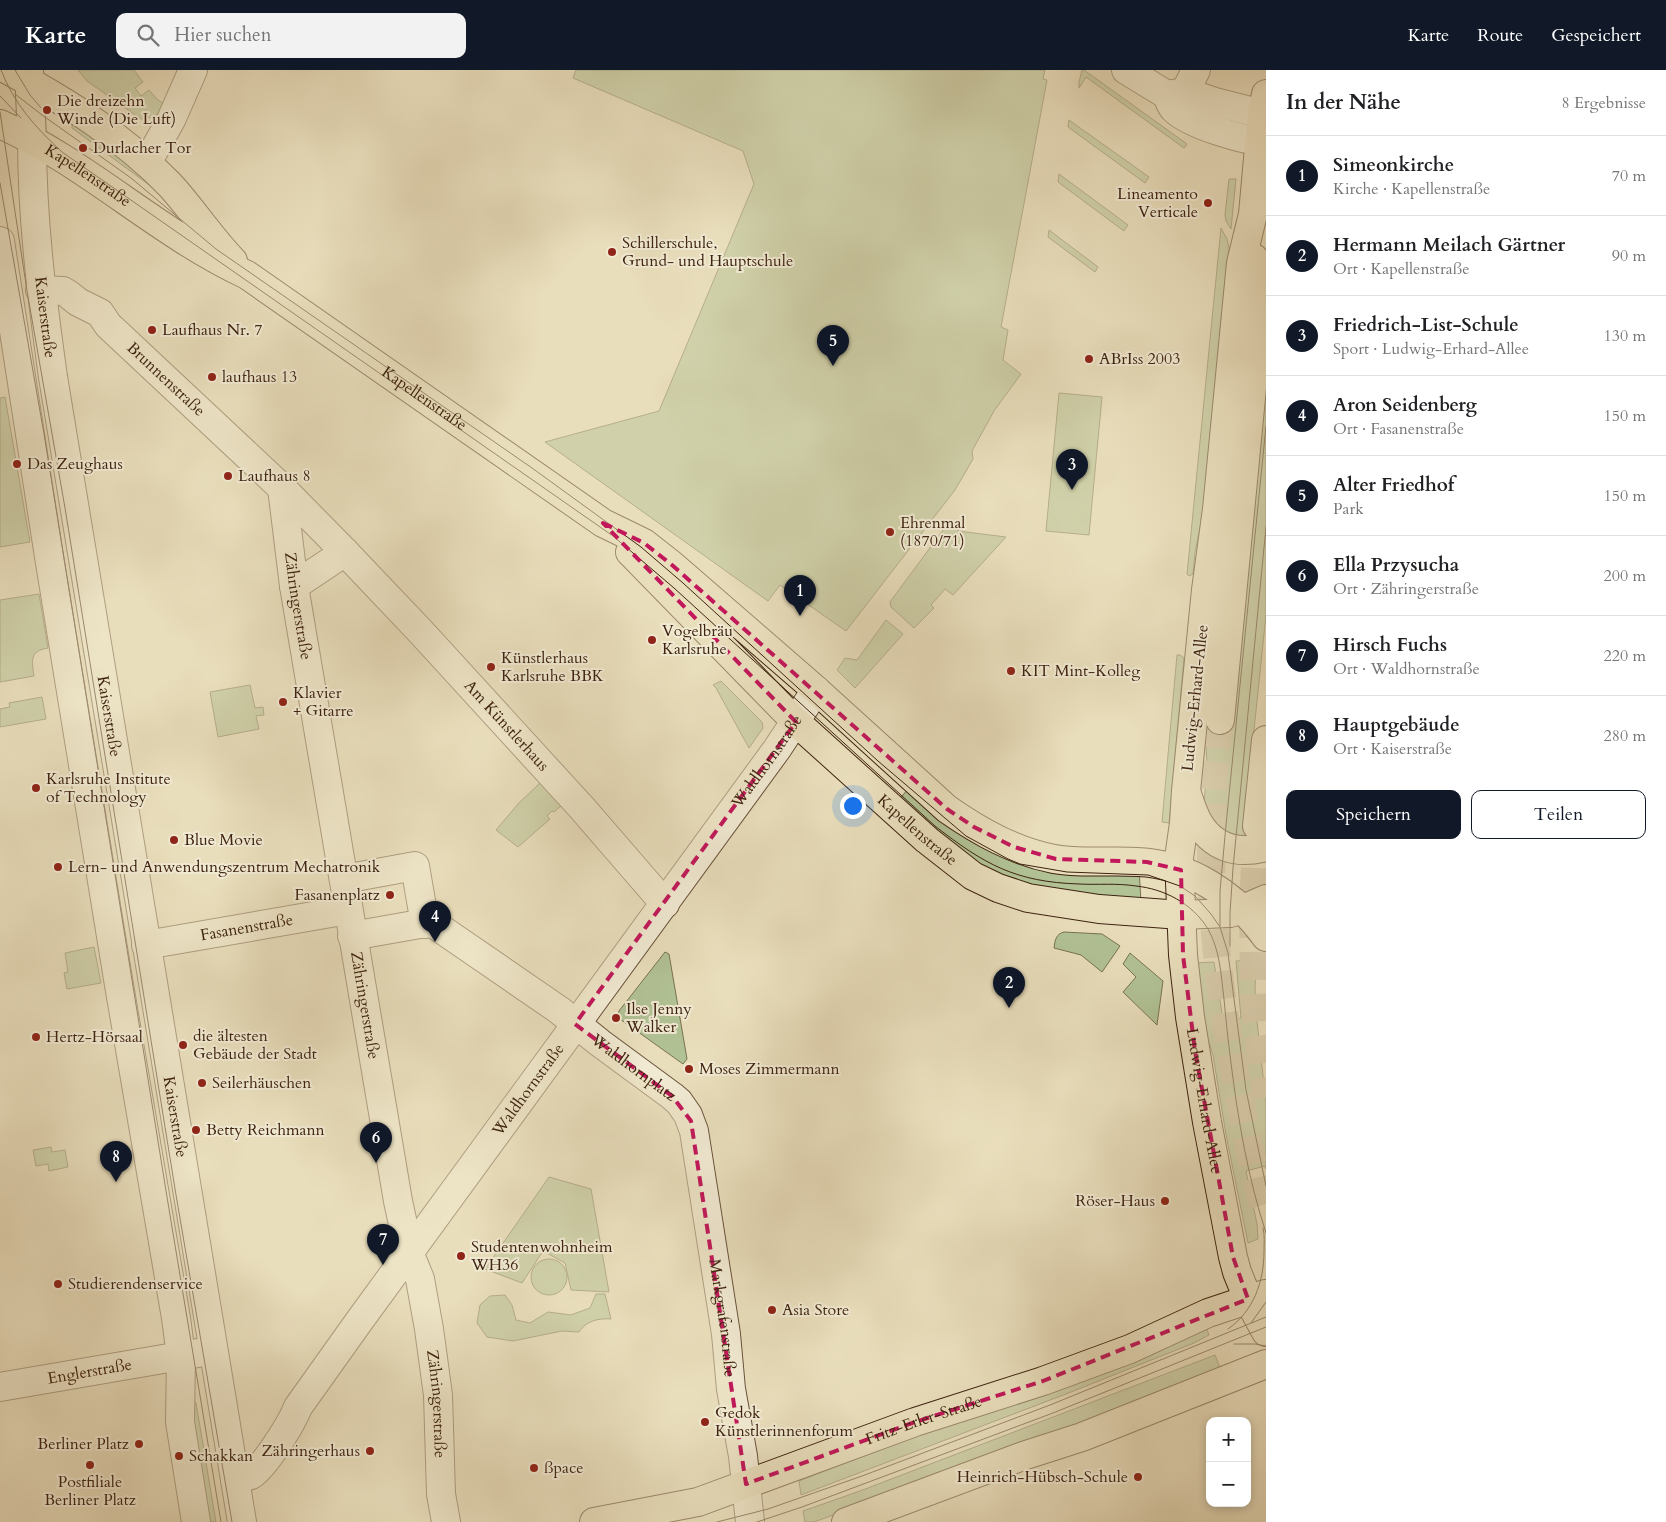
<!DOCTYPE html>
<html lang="de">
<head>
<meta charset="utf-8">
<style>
	:root { --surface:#fff; --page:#f2f2f2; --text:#202124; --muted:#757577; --line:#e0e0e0; --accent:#111827 }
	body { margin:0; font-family:Cardo,serif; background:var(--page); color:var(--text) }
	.controls { position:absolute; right:15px; bottom:15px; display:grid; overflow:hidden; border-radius:10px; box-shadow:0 2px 8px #0003 }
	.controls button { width:45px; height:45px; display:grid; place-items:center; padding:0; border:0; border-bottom:1px solid var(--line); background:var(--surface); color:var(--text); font:25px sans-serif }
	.you { position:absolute; left:852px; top:735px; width:18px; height:18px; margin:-12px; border:4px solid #fff; border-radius:50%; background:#1a73e8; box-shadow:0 0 0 8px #1a73e833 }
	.badge { display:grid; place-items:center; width:32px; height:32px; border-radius:50%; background:var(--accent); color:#fff; font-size:16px; font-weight:700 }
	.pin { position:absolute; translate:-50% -41px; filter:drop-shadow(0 1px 2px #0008) }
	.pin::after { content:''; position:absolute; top:26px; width:18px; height:15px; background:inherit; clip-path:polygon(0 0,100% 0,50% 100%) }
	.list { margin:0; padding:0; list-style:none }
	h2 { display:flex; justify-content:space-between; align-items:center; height:65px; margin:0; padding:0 20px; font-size:21px }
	h2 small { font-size:16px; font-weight:400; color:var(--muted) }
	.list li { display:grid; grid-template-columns:32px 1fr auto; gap:15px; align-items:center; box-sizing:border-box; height:80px; padding:0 20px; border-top:1px solid var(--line) }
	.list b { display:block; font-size:19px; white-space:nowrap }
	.list p { margin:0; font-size:16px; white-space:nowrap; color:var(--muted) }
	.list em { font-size:16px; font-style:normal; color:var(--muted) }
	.actions { display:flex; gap:10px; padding:15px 20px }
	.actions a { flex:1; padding:11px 0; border:1px solid var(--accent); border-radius:10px; text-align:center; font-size:18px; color:var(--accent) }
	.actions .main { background:var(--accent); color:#fff }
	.icon { flex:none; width:28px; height:28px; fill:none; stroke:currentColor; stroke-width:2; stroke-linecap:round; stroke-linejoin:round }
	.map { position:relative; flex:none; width:1266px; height:1452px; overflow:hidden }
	header { display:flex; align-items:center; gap:30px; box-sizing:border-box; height:70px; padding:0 25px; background:var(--accent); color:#fff }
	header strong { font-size:24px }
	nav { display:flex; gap:28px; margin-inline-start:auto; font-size:18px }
	.search { width:350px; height:45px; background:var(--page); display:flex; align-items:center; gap:12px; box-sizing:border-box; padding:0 18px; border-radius:10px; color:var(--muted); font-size:19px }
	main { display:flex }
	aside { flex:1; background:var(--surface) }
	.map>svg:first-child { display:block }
	.green { fill:#b1c295; stroke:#787252 }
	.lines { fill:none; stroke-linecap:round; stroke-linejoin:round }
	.major-tunnel { stroke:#c7b99a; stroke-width:28; stroke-dasharray:28 14; stroke-linecap:butt }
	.minor-casing { stroke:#69523b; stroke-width:30 }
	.major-casing { stroke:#3e2310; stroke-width:30 }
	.minor { stroke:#f1ead3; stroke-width:28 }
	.major { stroke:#e9debc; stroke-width:28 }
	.tram { stroke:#3e2310; stroke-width:1 }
	.marked { fill:none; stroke:#c2185b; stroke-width:4; stroke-dasharray:10 6; stroke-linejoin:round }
	.poi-dot { fill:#8f2418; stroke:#f1ead3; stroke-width:2 }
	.labels { text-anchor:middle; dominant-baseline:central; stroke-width:4; stroke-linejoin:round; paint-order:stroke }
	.poi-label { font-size:16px; fill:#3e2310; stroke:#f1ead3; text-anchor:start }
	.street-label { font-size:16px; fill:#3e2310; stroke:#f1ead3 }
</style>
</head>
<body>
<header>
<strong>Karte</strong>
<div class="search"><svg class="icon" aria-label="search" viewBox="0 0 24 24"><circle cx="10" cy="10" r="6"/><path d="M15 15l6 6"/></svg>Hier suchen</div>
<nav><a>Karte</a><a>Route</a><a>Gespeichert</a></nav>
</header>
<main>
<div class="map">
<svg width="1266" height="1452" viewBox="0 0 1266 1452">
	<rect width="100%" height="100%" fill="#e9debc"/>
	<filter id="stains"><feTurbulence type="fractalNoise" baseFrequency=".004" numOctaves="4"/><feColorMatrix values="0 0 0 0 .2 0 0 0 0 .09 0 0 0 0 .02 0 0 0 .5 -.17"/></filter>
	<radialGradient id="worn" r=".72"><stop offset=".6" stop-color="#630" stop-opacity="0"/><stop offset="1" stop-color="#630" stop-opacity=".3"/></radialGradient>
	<g class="green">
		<path d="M78,0H134L143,12L135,18L141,26L149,20L158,30L166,35C159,45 153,48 141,49L87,11Z"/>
		<polygon points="576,0 1045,0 1043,9 1047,10 1001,257 1008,260 1003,290 1021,304 994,341 972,381 973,389 955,420 846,561 780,515 768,531 545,372 659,341 754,114 743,81 573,8"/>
		<polygon points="1082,0 1084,0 1187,74 1184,78 1086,7 1079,18 1079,12"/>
		<polygon points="72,47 155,116 152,117 72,58"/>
		<polygon points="1069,50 1149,107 1145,113 1068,57"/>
		<polygon points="1059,104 1128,155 1124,161 1058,112"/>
		<polygon points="1229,109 1236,109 1231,159 1226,151 1225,145"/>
		<polygon points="1221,158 1227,169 1229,178 1204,439 1195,482 1193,504 1189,506 1187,504"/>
		<polygon points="1049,160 1098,197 1095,202 1048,167"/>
		<polygon points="1266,267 1266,545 1244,756 1266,758 1242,772 1216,759 1204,736 1207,694 1206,676 1200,654"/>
		<polygon points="1059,323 1102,327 1089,465 1046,461"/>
		<polygon points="5,327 30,472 0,477 0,328"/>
		<polygon points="949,452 957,452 958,461 1006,467 953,525 945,519 931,535 934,538 914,558 891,537 890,532"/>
		<path d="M39,524L48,578C29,581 32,591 34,606L0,612V530Z"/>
		<polygon points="886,550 903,564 855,618 837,600 845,588 857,590"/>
		<polygon points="1177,585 1180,585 1184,588 1169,753 1162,752"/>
		<polygon points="721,611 762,652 763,658 749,678 716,618 713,615"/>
		<polygon points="250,615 255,638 263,637 264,645 256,646 259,659 218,667 210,622"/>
		<polygon points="42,627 46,649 0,657 0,639 10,637 9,633"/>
		<polygon points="541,712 561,736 554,742 552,741 547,746 550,749 518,777 496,760 518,734"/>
		<polygon points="912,714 960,755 1139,798 1141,832 1061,825 986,802 898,731"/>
		<path d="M1064,862L1102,864L1120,876L1102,902L1081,885L1054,878C1055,870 1056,864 1064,862Z"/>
		<polygon points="94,877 101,913 67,919 64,903 68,902 65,883"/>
		<polygon points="665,882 669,884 687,989 683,994 620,949 618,945 619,941"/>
		<polygon points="1130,883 1163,911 1157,955 1123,922 1136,907 1123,894"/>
		<polygon points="1256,890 1255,919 1257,951 1266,1033 1266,1099 1265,1096 1246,1101 1257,1154 1258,1169 1248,1173 1226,1065 1213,985 1204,958 1194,893 1214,892 1223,950 1241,948 1236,891"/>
		<polygon points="51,1077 52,1082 65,1080 68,1097 49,1101 48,1094 36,1096 33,1080"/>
		<polygon points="549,1107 591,1119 609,1222 571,1220 565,1193 543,1181 522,1213 485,1199"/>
		<circle cx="549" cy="1207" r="18"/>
		<path d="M596,1224H605L611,1249C598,1248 586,1251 579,1262L562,1261L513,1271L487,1267L477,1253L480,1235L490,1226L505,1225L512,1235L516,1250L530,1253L548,1242L571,1245L590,1238Z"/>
		<polygon points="1205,1254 1209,1265 1194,1273 1066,1324 801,1425 799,1411"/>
		<polygon points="1215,1285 1220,1298 1010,1380 814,1452 805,1452 803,1441 860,1421"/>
		<polygon points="194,1332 196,1333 216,1452 205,1452 190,1334"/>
	</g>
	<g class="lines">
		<g class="major-tunnel">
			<path d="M1220,650C1201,777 1214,905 1240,1030C1247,1068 1254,1107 1266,1144"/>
			<polyline points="1257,756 1253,833 1254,927 1266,1028"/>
		</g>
		<defs>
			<g id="minor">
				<path d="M1126,0L1167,25C1169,30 1170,35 1174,39C1190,55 1243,70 1266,72"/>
				<polyline points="1185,22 1196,0"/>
				<polyline points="1167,25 1185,22 1215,32 1266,45"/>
				<path id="s1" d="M32,70C32,150 42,228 53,307L242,1452"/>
				<polyline points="147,93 171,50 193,0"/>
				<polyline points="0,171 50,493 119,915 176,1248 181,1286 180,1352 196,1452"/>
				<path id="s2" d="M40,220L63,221L68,224L78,232L100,243L108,255L282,418L345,482L421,562L582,738L665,834"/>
				<path id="s3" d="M282,418L294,516L398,1131L409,1182L420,1209L429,1259L438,1325L441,1424L446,1452"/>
				<polyline points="294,516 345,482"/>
				<polyline points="344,809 415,796 425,854"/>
				<path id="s4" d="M352,866L431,852L559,940L600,973L672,1026L679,1032L688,1045L694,1061L726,1264L731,1319L743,1386L750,1452"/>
				<path id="s5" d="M146,875L348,840"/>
				<path id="s6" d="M0,1317L198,1283"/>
				<path id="s7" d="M235,1410C240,1408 246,1407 251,1405C265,1396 292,1353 298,1337L360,1250L777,679L816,620"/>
			</g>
			<g id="major">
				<path d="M8,0C65,31 124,67 170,115C192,139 210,167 233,191"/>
				<polyline points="29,0 32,70"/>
				<path id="s8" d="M1266,24L1262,44L1253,144L1241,193L1217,439L1206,520L1186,721L1184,753L1179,788L1183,885L1190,947L1207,1052L1233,1187L1237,1202L1248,1229L1266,1262"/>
				<path id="s9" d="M0,54C88,94 159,164 247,205L603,453L644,473L672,495L816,620L947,739C980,762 1014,781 1054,789C1081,794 1111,790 1138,792C1189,794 1237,826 1266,867"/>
				<path id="s10" d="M630,482L796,652L927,770L973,806L998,818L1028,828L1099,839L1181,845L1230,843L1243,839L1266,829"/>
				<polyline points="1220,650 1257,265 1258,228 1254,188"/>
				<path d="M1187,724C1190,733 1193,742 1197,750C1212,778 1237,785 1266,777"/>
				<polyline points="1257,756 1266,670"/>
				<path id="s11" d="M594,1452L698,1432L915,1352L1043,1311L1130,1279L1208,1243L1265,1224"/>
				<polyline points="846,1452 1023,1386 1082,1367 1266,1294"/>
			</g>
		</defs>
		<use href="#minor" class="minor-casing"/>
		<use href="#major" class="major-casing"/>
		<use href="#minor" class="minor"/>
		<use href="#major" class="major"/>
		<g class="tram">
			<path d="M1,0C14,34 36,58 62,82L613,466L674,518L935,756C984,794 1015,812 1079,814C1098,815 1117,813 1136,816C1164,819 1192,833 1208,859C1220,880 1221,905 1224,929C1226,950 1228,971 1231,993C1238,1050 1248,1108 1266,1163"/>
			<polyline points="15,0 30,25 42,39"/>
			<polyline points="15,24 42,45 131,108 216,179 532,398 641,477 683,513 878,691 966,766 1008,789 1020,794 1067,802 1148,805 1180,816 1195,826 1211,844 1220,857 1228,883 1246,1020 1266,1116"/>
			<polyline points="0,26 21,48"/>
			<polyline points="0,42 27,221 65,438 176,1125 232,1452"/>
			<polyline points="0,113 44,364 167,1127 221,1452"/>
			<polyline points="1220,856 1220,821 1226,755 1266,356"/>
			<polyline points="1230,876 1230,843 1233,798 1266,457"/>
			<polyline points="1251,1253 1266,1232"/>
			<path d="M1228,1259C1254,1241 1264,1211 1264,1181C1264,1173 1265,1166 1263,1158"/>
			<polyline points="1234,1274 1255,1274 1266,1276"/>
			<polyline points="717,1452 768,1439 862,1406 1050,1335 1266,1247"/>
			<polyline points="757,1452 802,1437 1053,1343 1266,1257"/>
		</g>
	</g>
	<path d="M0 0H1266V1452H0ZM603,453L644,473L672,495L947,739L974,757L1014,777L1056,789L1147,792L1181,800L1183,885L1195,981L1233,1187L1248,1229L1043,1311L915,1352L746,1414L691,1051L672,1026L575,954L796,652Z" fill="#e9debc" fill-opacity=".55" fill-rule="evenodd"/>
	<path class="marked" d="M603,453L644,473L672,495L947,739L974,757L1014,777L1056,789L1147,792L1181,800L1183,885L1195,981L1233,1187L1248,1229L1043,1311L915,1352L746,1414L691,1051L672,1026L575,954L796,652Z"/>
	<g class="poi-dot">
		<circle cx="47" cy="40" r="5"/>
		<circle cx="83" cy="78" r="5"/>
		<circle cx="1208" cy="133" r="5"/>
		<circle cx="612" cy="182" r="5"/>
		<circle cx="152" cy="260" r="5"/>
		<circle cx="1089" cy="289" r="5"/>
		<circle cx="212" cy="307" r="5"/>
		<circle cx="17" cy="394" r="5"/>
		<circle cx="228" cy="406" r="5"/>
		<circle cx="890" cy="462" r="5"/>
		<circle cx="652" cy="570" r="5"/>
		<circle cx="491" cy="597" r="5"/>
		<circle cx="1011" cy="601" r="5"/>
		<circle cx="283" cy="632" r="5"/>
		<circle cx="36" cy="718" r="5"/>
		<circle cx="174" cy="770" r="5"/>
		<circle cx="58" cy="797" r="5"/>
		<circle cx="390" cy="825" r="5"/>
		<circle cx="616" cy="948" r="5"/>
		<circle cx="36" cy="967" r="5"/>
		<circle cx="183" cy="975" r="5"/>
		<circle cx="689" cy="999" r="5"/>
		<circle cx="202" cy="1013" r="5"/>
		<circle cx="196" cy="1060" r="5"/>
		<circle cx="1165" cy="1131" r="5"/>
		<circle cx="461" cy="1186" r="5"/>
		<circle cx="58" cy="1214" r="5"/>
		<circle cx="772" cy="1240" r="5"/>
		<circle cx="705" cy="1352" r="5"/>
		<circle cx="139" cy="1374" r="5"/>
		<circle cx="370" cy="1381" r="5"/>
		<circle cx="179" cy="1386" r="5"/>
		<circle cx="90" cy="1395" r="5"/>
		<circle cx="534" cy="1398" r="5"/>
		<circle cx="1138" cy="1407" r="5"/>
	</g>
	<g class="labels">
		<g class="poi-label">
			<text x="57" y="31">Die dreizehn<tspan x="57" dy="18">Winde (Die Luft)</tspan></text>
			<text x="93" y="78">Durlacher Tor</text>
			<text x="1198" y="124" text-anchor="end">Lineamento<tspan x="1198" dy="18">Verticale</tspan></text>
			<text x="622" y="173">Schillerschule,<tspan x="622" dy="18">Grund- und Hauptschule</tspan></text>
			<text x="162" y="260">Laufhaus Nr. 7</text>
			<text x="1099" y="289">ABrIss 2003</text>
			<text x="222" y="307">laufhaus 13</text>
			<text x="27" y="394">Das Zeughaus</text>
			<text x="238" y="406">Laufhaus 8</text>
			<text x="900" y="453">Ehrenmal<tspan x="900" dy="18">(1870/71)</tspan></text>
			<text x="662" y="561">Vogelbräu<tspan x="662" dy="18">Karlsruhe</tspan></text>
			<text x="501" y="588">Künstlerhaus<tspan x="501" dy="18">Karlsruhe BBK</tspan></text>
			<text x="1021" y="601">KIT Mint-Kolleg</text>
			<text x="293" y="623">Klavier<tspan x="293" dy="18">+ Gitarre</tspan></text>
			<text x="46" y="709">Karlsruhe Institute<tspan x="46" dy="18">of Technology</tspan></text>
			<text x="184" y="770">Blue Movie</text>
			<text x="68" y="797">Lern- und Anwendungszentrum Mechatronik</text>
			<text x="380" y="825" text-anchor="end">Fasanenplatz</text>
			<text x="626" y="939">Ilse Jenny<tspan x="626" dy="18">Walker</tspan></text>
			<text x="193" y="966">die ältesten<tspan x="193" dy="18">Gebäude der Stadt</tspan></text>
			<text x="46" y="967">Hertz-Hörsaal</text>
			<text x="699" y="999">Moses Zimmermann</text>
			<text x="212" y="1013">Seilerhäuschen</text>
			<text x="206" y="1060">Betty Reichmann</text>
			<text x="1155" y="1131" text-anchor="end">Röser-Haus</text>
			<text x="471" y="1177">Studentenwohnheim<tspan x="471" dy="18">WH36</tspan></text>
			<text x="68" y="1214">Studierendenservice</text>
			<text x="782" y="1240">Asia Store</text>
			<text x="715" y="1343">Gedok<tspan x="715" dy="18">Künstlerinnenforum</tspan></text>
			<text x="129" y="1374" text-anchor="end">Berliner Platz</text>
			<text x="360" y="1381" text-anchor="end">Zähringerhaus</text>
			<text x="189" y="1386">Schakkan</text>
			<text x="544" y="1398">ßpace</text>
			<text x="1128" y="1407" text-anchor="end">Heinrich-Hübsch-Schule</text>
			<text x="90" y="1412" text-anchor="middle">Postfiliale<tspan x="90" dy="18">Berliner Platz</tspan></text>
		</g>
		<g class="street-label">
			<text stroke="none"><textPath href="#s9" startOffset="102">Kapellenstraße</textPath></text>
			<text stroke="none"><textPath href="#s1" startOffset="178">Kaiserstraße</textPath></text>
			<text stroke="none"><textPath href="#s2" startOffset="160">Brunnenstraße</textPath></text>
			<text stroke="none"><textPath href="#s9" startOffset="506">Kapellenstraße</textPath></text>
			<text stroke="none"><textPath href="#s3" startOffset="119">Zähringerstraße</textPath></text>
			<text transform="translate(1195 628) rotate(-84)">Ludwig-Erhard-Allee</text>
			<text stroke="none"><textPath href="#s1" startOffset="582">Kaiserstraße</textPath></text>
			<text stroke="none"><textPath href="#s2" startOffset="646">Am Künstlerhaus</textPath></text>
			<text stroke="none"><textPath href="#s7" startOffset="898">Waldhornstraße</textPath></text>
			<text stroke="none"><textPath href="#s10" startOffset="400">Kapellenstraße</textPath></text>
			<text stroke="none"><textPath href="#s5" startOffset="102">Fasanenstraße</textPath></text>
			<text stroke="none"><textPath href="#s3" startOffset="524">Zähringerstraße</textPath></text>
			<text stroke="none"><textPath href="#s4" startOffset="330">Waldhornplatz</textPath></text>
			<text stroke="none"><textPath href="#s7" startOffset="492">Waldhornstraße</textPath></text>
			<text stroke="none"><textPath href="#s8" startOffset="1014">Ludwig-Erhard-Allee</textPath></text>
			<text stroke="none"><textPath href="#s1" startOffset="988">Kaiserstraße</textPath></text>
			<text stroke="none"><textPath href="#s4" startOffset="609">Markgrafenstraße</textPath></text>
			<text stroke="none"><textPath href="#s6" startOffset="91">Englerstraße</textPath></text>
			<text stroke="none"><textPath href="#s3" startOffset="930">Zähringerstraße</textPath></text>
			<text stroke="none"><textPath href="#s11" startOffset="346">Fritz-Erler-Straße</textPath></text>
		</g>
	</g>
	<rect width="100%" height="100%" filter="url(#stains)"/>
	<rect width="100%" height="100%" fill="url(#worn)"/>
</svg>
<div class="controls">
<button>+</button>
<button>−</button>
</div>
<div class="you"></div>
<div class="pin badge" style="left:800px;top:546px">1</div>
<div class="pin badge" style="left:1009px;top:938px">2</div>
<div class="pin badge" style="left:1072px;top:420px">3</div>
<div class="pin badge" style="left:435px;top:872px">4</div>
<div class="pin badge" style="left:833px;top:296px">5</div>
<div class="pin badge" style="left:376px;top:1093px">6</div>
<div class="pin badge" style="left:383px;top:1195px">7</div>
<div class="pin badge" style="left:116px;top:1112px">8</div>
</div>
<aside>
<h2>In der Nähe<small>8 Ergebnisse</small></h2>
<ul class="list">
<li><span class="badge">1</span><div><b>Simeonkirche</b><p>Kirche · Kapellenstraße</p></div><em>70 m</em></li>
<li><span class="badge">2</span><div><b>Hermann Meilach Gärtner</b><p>Ort · Kapellenstraße</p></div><em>90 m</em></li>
<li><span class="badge">3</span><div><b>Friedrich-List-Schule</b><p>Sport · Ludwig-Erhard-Allee</p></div><em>130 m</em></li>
<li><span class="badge">4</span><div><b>Aron Seidenberg</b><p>Ort · Fasanenstraße</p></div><em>150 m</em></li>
<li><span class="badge">5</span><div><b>Alter Friedhof</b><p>Park</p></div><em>150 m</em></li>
<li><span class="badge">6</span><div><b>Ella Przysucha</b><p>Ort · Zähringerstraße</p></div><em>200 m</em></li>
<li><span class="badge">7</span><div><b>Hirsch Fuchs</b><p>Ort · Waldhornstraße</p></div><em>220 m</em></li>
<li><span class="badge">8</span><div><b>Hauptgebäude</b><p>Ort · Kaiserstraße</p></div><em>280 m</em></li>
</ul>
<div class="actions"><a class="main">Speichern</a><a>Teilen</a></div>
</aside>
</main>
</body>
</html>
